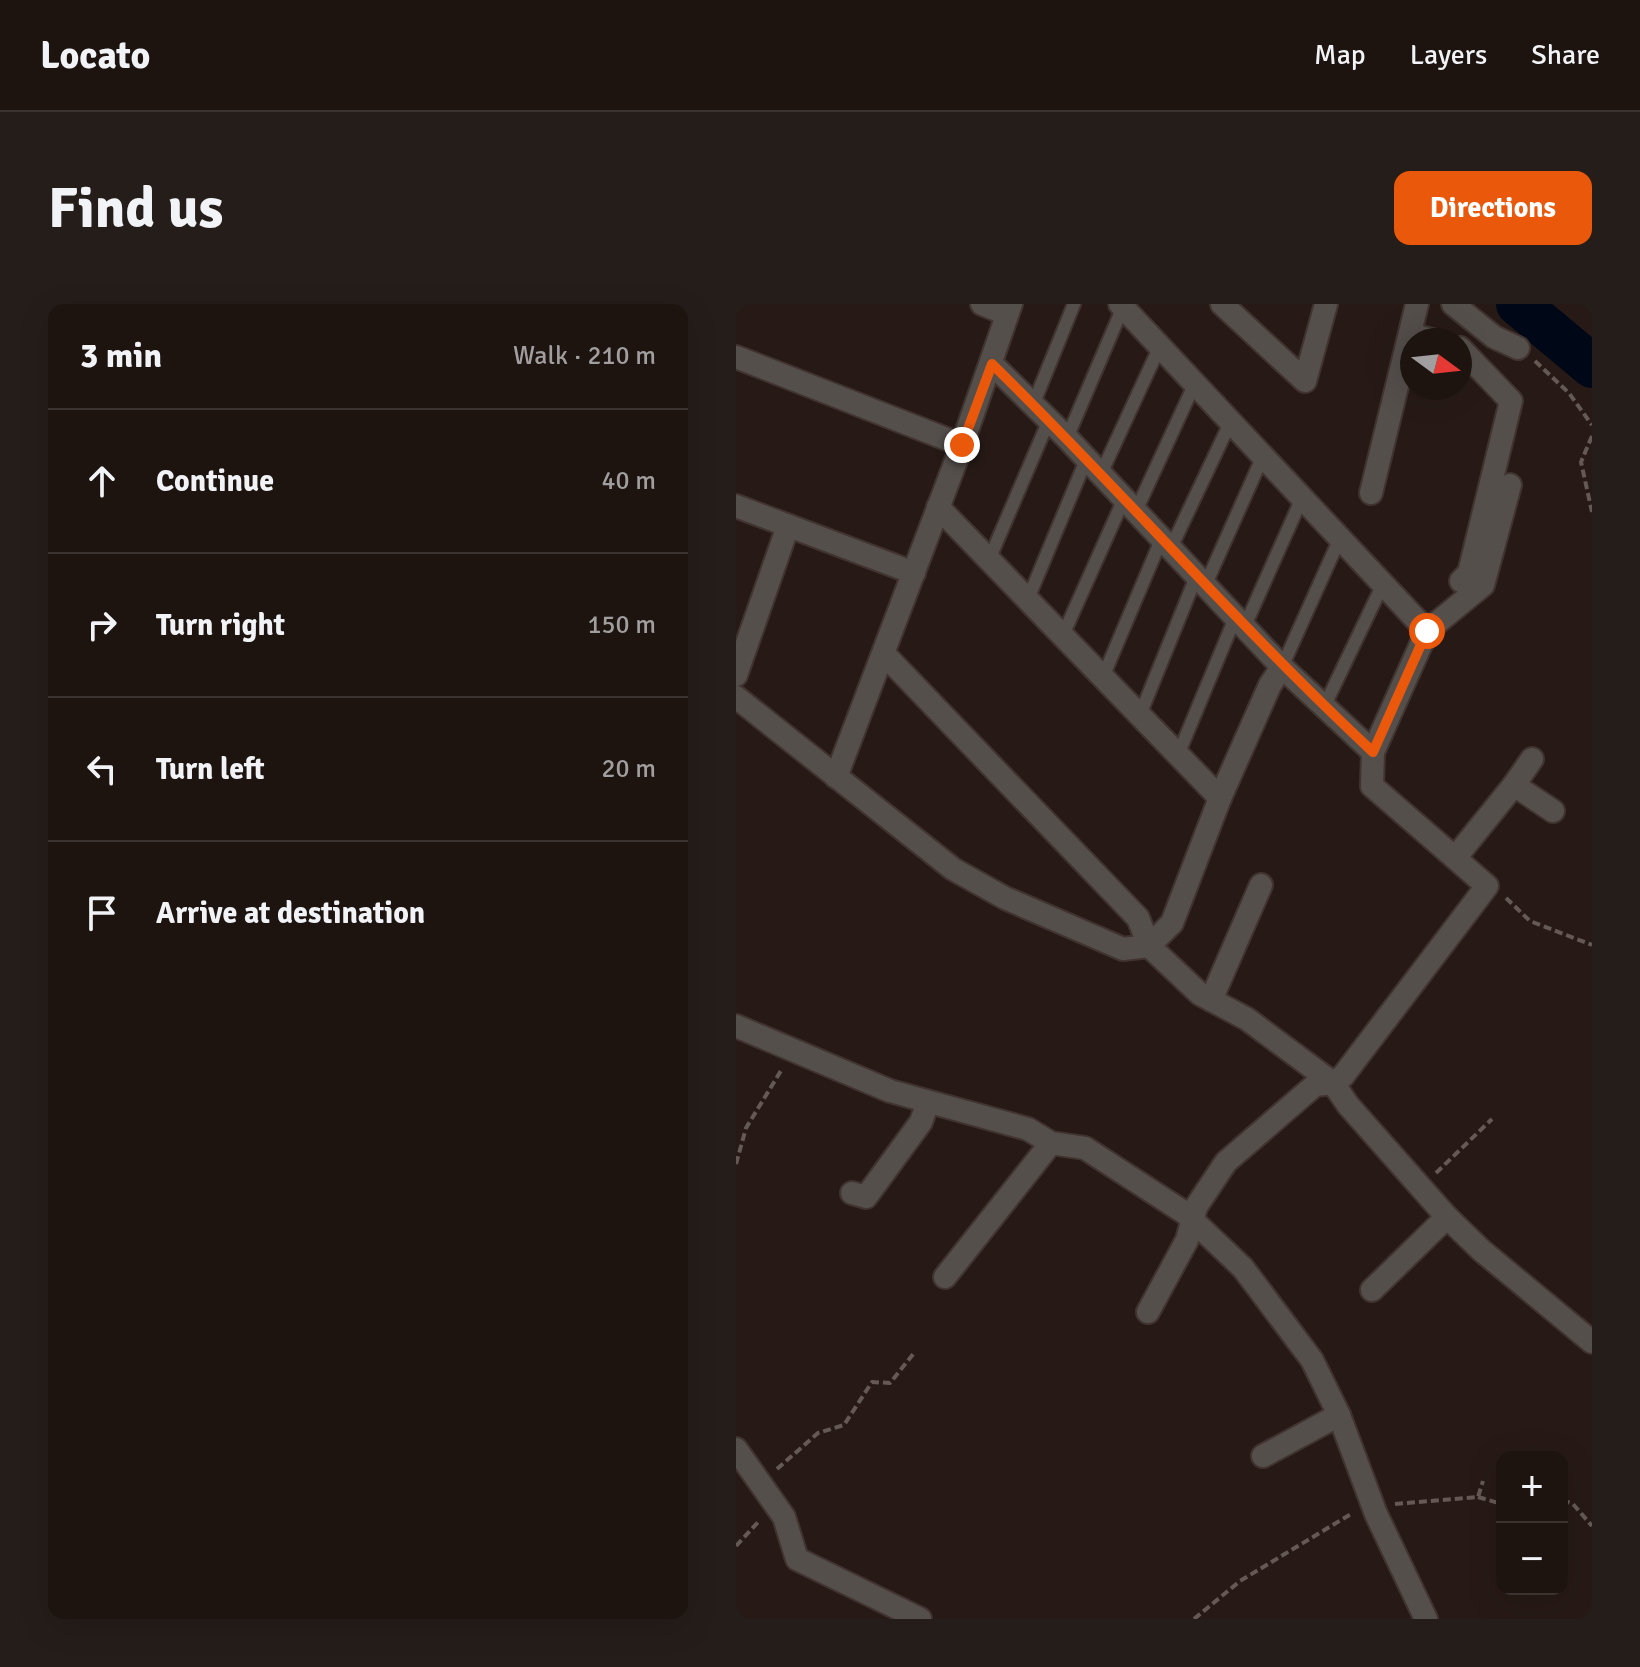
<!DOCTYPE html>
<html lang="en">
<head>
<meta charset="utf-8">
<style>
	:root { --surface:#1d1410; --page:#251d19; --text:#f1f3f6; --muted:#a09e9f; --line:#3b3330; --accent:#ea580c }
	body { margin:0; font-family:Signika,sans-serif; background:var(--page); color:var(--text) }
	.controls { position:absolute; right:24px; bottom:24px; display:grid; overflow:hidden; border-radius:16px; box-shadow:0 8px 32px #0002 }
	.controls button { width:72px; height:72px; display:grid; place-items:center; padding:0; border:0; border-bottom:2px solid var(--line); background:var(--surface); color:var(--text); font:40px sans-serif }
	.compass { position:absolute; left:664px; top:24px; width:72px; height:72px; border-radius:50%; background:var(--surface); box-shadow:0 8px 32px #0002; rotate:105deg }
	.stop { position:absolute; width:24px; height:24px; margin:-18px; border:6px solid #ea580c; border-radius:50%; background:#fff }
	.stop.end { background:#ea580c; border-color:#fff; box-shadow:0 2px 8px #0008 }
	.list { margin:0; padding:0; list-style:none }
	h2 { display:flex; justify-content:space-between; align-items:center; height:104px; margin:0; padding:0 32px; font-size:34px }
	h2 small { font-size:26px; font-weight:400; color:var(--muted) }
	.list li { display:grid; grid-template-columns:52px 1fr auto; gap:24px; align-items:center; box-sizing:border-box; height:144px; padding:0 32px; border-top:2px solid var(--line) }
	.list b { display:block; font-size:30px; white-space:nowrap }
	.list em { font-size:26px; font-style:normal; color:var(--muted) }
	.icon { flex:none; width:44px; height:44px; fill:none; stroke:currentColor; stroke-width:2; stroke-linecap:round; stroke-linejoin:round }
	.map { position:relative; flex:none; width:856px; height:1315px; overflow:hidden; border-radius:16px }
	header { display:flex; align-items:center; gap:48px; box-sizing:border-box; height:112px; padding:0 40px; background:var(--surface); border-bottom:2px solid var(--line) }
	header strong { font-size:38px }
	nav { display:flex; gap:44px; margin-inline-start:auto; font-size:28px }
	.intro { display:flex; align-items:center; justify-content:space-between; box-sizing:border-box; height:192px; padding:0 48px }
	h1 { margin:0; font-size:56px }
	.button { padding:20px 36px; border-radius:16px; background:var(--accent); color:#fff; font-size:28px; font-weight:700 }
	main { display:flex; gap:48px; padding:0 48px }
	aside { flex:1; background:var(--surface); border-radius:16px; box-shadow:0 8px 32px #0002 }
	.map>svg:first-child { display:block }
	.lines { fill:none; stroke-linecap:round; stroke-linejoin:round }
	.river { stroke:#000817; stroke-width:44 }
	.service-casing { stroke:#413430; stroke-width:16 }
	.minor-casing { stroke:#413430; stroke-width:26 }
	.path { stroke:#655956; stroke-width:4; stroke-dasharray:8 4; stroke-linecap:butt }
	.service { stroke:#554f4c; stroke-width:12 }
	.minor { stroke:#554f4c; stroke-width:22 }
	.route { stroke:#ea580c; stroke-width:10 }
</style>
</head>
<body>
<header>
<strong>Locato</strong>
<nav><a>Map</a><a>Layers</a><a>Share</a></nav>
</header>
<div class="intro"><h1>Find us</h1><a class="button">Directions</a></div>
<main>
<aside>
<h2>3 min<small>Walk · 210 m</small></h2>
<ul class="list">
<li><svg class="icon" aria-label="ahead" viewBox="0 0 24 24"><path d="M12 20V5M6 11l6-6 6 6"/></svg><div><b>Continue</b></div><em>40 m</em></li>
<li><svg class="icon" aria-label="right" viewBox="0 0 24 24"><path d="M7 20v-9h11M14 6l5 5-5 5"/></svg><div><b>Turn right</b></div><em>150 m</em></li>
<li><svg class="icon" aria-label="left" viewBox="0 0 24 24"><path d="M17 20v-9H6M10 6l-5 5 5 5"/></svg><div><b>Turn left</b></div><em>20 m</em></li>
<li><svg class="icon" aria-label="arrive" viewBox="0 0 24 24"><path d="M6 21V4h12l-3 4 3 4H6"/></svg><div><b>Arrive at destination</b></div></li>
</ul>
</aside>
<div class="map">
<svg width="856" height="1315" viewBox="0 0 856 1315">
	<rect width="100%" height="100%" fill="#271a16"/>
	<g class="lines">
		<polyline class="river" points="782,0 856,62"/>
		<defs>
			<g id="service">
				<polyline points="297,101 338,0"/>
				<polyline points="331,134 387,3"/>
				<polyline points="364,172 424,42"/>
				<polyline points="399,209 459,79"/>
				<polyline points="434,246 495,117"/>
				<polyline points="253,256 313,116"/>
				<polyline points="469,282 527,152"/>
				<polyline points="292,295 350,156"/>
				<polyline points="508,324 566,194"/>
				<polyline points="327,331 387,197"/>
				<polyline points="546,363 604,234"/>
				<polyline points="367,373 425,236"/>
				<polyline points="588,403 647,280"/>
				<polyline points="404,411 460,273"/>
				<polyline points="442,451 499,314"/>
			</g>
			<g id="minor">
				<polyline points="246,0 271,10"/>
				<polyline points="384,0 691,327 637,448 546,363"/>
				<polyline points="486,0 569,77 590,0"/>
				<polyline points="717,0 758,33 782,44"/>
				<polyline points="674,30 696,36"/>
				<polyline points="724,44 775,97 733,269 725,277"/>
				<polyline points="0,53 226,141"/>
				<polyline points="635,189 681,0"/>
				<polyline points="0,202 178,269"/>
				<polyline points="202,203 484,494"/>
				<polyline points="691,327 747,281 774,181"/>
				<polyline points="148,350 402,614 413,642 464,690 511,715 597,779 612,801 711,913 745,946 856,1038"/>
				<polyline points="0,371 52,222"/>
				<polyline points="0,393 217,565 269,594 387,645 413,642 436,619 484,494 534,381 546,363 331,134 256,60"/>
				<polyline points="637,448 636,482 719,554 778,481 817,507"/>
				<polyline points="100,473 226,141 275,0"/>
				<polyline points="778,481 796,455"/>
				<polyline points="475,696 525,581"/>
				<polyline points="0,722 154,787 292,825 315,839 349,844 449,909 507,964 576,1056 603,1111 640,1210 690,1315"/>
				<polyline points="116,889 130,893 185,818 192,798"/>
				<polyline points="209,973 315,839"/>
				<polyline points="636,986 711,913"/>
				<polyline points="412,1008 451,936 460,903 490,858 579,781 597,779 607,772 751,582 719,554"/>
				<polyline points="0,1145 48,1213 61,1255 184,1315"/>
				<polyline points="527,1152 603,1111"/>
			</g>
		</defs>
		<use href="#service" class="service-casing"/>
		<use href="#minor" class="minor-casing"/>
		<g class="path">
			<polyline points="850,0 856,5"/>
			<polyline points="799,57 833,89 856,121"/>
			<polyline points="856,132 845,158 856,208"/>
			<polyline points="770,594 794,617 856,641"/>
			<polyline points="0,860 10,824 46,765"/>
			<polyline points="700,869 756,815"/>
			<polyline points="41,1165 82,1129 108,1121 136,1078 154,1079 178,1049"/>
			<polyline points="742,1193 766,1200"/>
			<polyline points="826,1196 837,1200 856,1222"/>
			<polyline points="659,1200 742,1193 747,1177"/>
			<polyline points="0,1242 24,1216"/>
			<polyline points="458,1315 504,1277 615,1210"/>
		</g>
		<use href="#service" class="service"/>
		<use href="#minor" class="minor"/>
	</g>
	<g class="lines">
		<path class="route" d="M226,141L256,60C386,187 504,324 637,448L691,327"/>
	</g>
</svg>
<div class="controls">
<button>+</button>
<button>−</button>
</div>
<svg class="compass" viewBox="-18 -18 36 36"><path d="M0-13l5 13h-10z" fill="#e53935"/><path d="M0 13l5-13h-10z" fill="#a09e9f"/></svg>
<div class="stop" style="left:691px;top:327px"></div>
<div class="stop end" style="left:226px;top:141px"></div>
</div>
</main>
</body>
</html>
